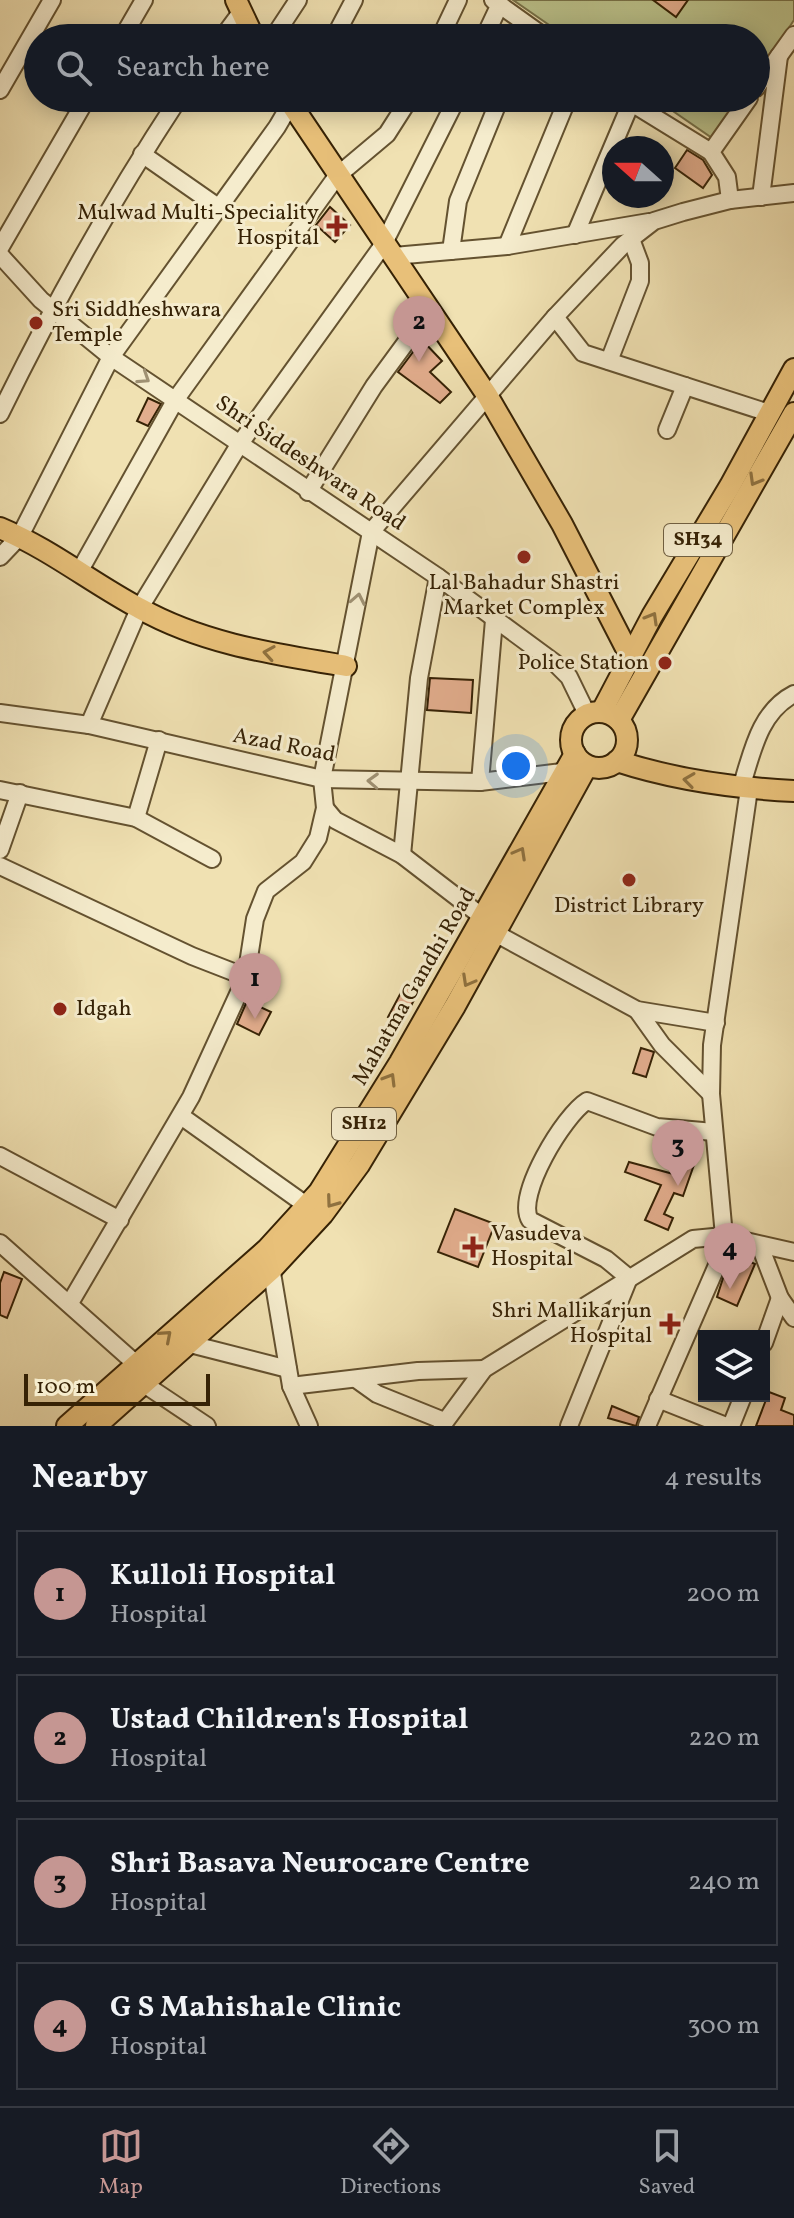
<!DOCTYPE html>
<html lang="en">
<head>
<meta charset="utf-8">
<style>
	:root { --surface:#171b24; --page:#242831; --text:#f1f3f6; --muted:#9ea1a6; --line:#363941; --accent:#c59692 }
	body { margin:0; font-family:Vollkorn,serif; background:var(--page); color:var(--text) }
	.controls { position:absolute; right:24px; bottom:24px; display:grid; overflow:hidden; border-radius:0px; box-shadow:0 4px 20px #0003 }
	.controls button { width:72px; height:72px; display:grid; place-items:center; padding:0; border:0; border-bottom:2px solid var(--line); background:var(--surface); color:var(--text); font:40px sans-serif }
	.compass { position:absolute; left:602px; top:136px; width:72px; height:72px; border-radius:50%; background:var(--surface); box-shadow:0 4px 20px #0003; rotate:291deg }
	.scale { position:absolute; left:24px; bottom:20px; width:186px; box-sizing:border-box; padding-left:8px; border:4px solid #362205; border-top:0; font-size:22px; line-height:28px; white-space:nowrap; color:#362205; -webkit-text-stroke:6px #f5eccd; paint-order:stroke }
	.you { position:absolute; left:516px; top:766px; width:28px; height:28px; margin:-20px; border:6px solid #fff; border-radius:50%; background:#1a73e8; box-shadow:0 0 0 12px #1a73e833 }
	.badge { display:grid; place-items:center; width:52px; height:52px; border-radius:50%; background:var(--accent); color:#111; font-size:26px; font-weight:700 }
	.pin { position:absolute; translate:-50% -66px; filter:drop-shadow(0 2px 4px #0008) }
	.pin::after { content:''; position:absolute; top:42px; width:28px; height:24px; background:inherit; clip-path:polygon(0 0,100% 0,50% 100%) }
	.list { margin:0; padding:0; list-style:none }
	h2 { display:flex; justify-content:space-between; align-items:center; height:104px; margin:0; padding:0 32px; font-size:34px }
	h2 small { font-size:26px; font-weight:400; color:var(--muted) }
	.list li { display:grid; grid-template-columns:52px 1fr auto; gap:24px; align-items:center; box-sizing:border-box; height:128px; margin:0 16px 16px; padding:0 16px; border:2px solid var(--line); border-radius:0px }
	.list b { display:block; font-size:30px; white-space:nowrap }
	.list p { margin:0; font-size:26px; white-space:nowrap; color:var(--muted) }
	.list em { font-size:26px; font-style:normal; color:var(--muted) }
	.icon { flex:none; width:44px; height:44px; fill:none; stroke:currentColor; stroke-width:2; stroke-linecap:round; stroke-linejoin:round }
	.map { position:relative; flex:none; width:794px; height:1426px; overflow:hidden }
	.search { position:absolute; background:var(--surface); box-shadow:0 4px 20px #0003; left:24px; right:24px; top:24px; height:88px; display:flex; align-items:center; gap:20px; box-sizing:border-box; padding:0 28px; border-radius:44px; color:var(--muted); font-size:30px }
	.sheet { height:680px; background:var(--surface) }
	nav { display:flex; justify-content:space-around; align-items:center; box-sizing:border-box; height:112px; border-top:2px solid var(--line); background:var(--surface); font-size:22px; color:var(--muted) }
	nav a { display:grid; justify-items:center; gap:4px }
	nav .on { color:var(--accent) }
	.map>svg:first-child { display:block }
	.green { fill:#bbc28b; stroke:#787248; stroke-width:2 }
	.building { fill:#e2ad8d; stroke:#362205; stroke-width:2 }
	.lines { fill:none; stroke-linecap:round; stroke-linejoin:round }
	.minor-casing { stroke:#645230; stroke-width:20 }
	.major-casing { stroke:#362205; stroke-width:24 }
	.minor { stroke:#f5eccd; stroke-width:16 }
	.major { stroke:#e8c079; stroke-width:20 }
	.oneway { stroke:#9f9173 }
	.oneway2 { stroke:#8f713f }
	.poi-dot { fill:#8f2418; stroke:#f5eccd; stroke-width:3 }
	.labels { text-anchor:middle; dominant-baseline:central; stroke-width:6; stroke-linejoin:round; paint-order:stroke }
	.shield { fill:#f5eccd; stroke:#6f5f41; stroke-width:2 }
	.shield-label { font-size:20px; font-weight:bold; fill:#362205 }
	.poi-label { font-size:22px; fill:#362205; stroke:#f5eccd; text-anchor:end }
	.street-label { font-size:22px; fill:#362205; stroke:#f5eccd }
</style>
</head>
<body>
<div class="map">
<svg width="794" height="1426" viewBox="0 0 794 1426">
	<rect width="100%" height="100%" fill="#f0e1b2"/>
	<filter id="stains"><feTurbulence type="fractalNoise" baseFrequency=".0025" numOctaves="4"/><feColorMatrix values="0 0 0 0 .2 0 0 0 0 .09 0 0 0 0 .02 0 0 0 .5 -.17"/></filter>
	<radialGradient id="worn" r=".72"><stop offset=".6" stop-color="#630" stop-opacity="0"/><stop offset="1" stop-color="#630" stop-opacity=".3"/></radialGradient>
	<g class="green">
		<polygon points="513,0 794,0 794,20 756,78 756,38 568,38"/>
		<polygon points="654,98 743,98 715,140"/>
	</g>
	<g class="building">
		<polygon points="653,0 688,0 676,17"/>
		<polygon points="687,150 703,160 712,175 703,188 675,168"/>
		<polygon points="330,207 350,225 335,242 316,225"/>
		<polygon points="422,340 442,361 430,372 451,392 440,403 398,372"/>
		<polygon points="148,398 161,404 148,426 137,421"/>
		<polygon points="430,678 473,680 471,713 427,710"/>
		<polygon points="406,983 419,990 402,1024 388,1017"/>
		<polygon points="247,1001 271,1012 259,1035 237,1024"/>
		<polygon points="641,1048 654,1052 646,1077 633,1073"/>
		<polygon points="689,1141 701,1145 683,1196 674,1193 664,1214 673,1218 668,1230 645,1220 661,1185 625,1172 629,1162 677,1175"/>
		<polygon points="455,1209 495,1224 478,1267 438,1252"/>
		<polygon points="731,1253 755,1264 737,1306 717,1297"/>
		<polygon points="4,1272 22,1279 7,1318 0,1315 0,1283"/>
		<polygon points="769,1392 785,1398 781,1410 794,1415 794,1426 756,1426"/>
		<polygon points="612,1406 639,1417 636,1426 608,1418"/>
	</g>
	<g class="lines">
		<defs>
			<g id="minor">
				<polyline points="493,0 546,38"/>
				<polyline points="122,38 144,0"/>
				<polyline points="222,38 242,11"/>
				<polyline points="273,38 298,0"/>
				<polyline points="334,38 354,0"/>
				<polyline points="440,38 458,0"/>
				<polyline points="484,38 500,4"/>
				<polyline points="756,88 794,35"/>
				<polyline points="0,90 52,0"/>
				<polyline points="625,99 711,152"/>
				<polyline points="142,154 218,207"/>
				<polyline points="761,197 779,56"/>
				<polyline points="730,200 727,177 711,152 749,98"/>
				<polyline points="575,235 631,103"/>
				<polyline points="507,246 568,98"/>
				<polyline points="0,248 87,98"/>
				<polyline points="451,251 458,201 500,98"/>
				<polyline points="0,255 41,300 111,357 438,577 555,663 569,677 587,714"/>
				<polyline points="394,256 507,246 649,222"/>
				<polyline points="555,317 583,353 769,413"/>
				<polyline points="609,361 640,281 640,263 631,239"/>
				<path d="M0,414C53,305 112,200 179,98"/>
				<polyline points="667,430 685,386"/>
				<polyline points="308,492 374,386 429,311"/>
				<polyline points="0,557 20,536 111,357 277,127 294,98"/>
				<polyline points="79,572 176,399 337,176 387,134 410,98"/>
				<polyline points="0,713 89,725 322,779 480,782 562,772"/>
				<polyline points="89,725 139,609 239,445 383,245 457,98"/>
				<polyline points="480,782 494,620"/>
				<path d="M741,788C752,753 759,712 794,694"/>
				<polyline points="0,790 136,818 212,859"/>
				<polyline points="325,808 335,820 402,855 484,918"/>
				<polyline points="136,818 159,740"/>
				<polyline points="0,850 20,793"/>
				<polyline points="402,855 419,678 438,577"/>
				<polyline points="0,866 192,956 246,977"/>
				<polyline points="495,933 637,1010 716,1023"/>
				<polyline points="637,1010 662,1045 711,1094"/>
				<polyline points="181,1116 306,1205"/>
				<polyline points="0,1156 120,1220"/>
				<polyline points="0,1243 135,1363"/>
				<polyline points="760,1246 780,1298 794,1318"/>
				<polyline points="270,1261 291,1386 309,1426"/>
				<polyline points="70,1303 191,1097 246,977 255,919 266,891 303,862 318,838 325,808 322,779 371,532 555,317 623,245 654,221 683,212 730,200 794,193"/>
				<polyline points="764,1343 780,1298"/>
				<polyline points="190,1344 288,1369"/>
				<polyline points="135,1378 207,1426"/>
				<polyline points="356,1379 377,1394 444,1421"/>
				<polyline points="291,1386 418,1371 484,1369"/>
				<polyline points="658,1399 726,1426"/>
				<polyline points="442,1426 484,1369 693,1239 724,1236 794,1252"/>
				<path d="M569,1426L629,1278L606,1259L530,1220C515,1196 564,1115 587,1101L657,1127L714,1132"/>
				<polyline points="647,1426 718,1263 724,1236 711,1094 712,1045 749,789"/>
				<polyline points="731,1426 743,1396"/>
			</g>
			<g id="major">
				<polyline points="236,0 254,38"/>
				<polyline points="287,98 487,395 562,524 630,656"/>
				<path d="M0,528C50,549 92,583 139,608C203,644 274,654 346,666"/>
				<polyline points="602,711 652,616 730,486 794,369"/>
				<circle cx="599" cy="740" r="28"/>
				<polyline points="619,720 794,413"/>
				<path d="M617,761C675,780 733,788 794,791"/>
				<polyline points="67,1426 267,1249 319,1192 400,1062 575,754"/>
				<polyline points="96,1426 272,1269 323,1214 359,1165 455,1006 587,766"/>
			</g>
		</defs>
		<use href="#minor" class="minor-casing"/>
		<use href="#major" class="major-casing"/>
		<use href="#minor" class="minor"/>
		<use href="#major" class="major"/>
	</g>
	<defs><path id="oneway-chevron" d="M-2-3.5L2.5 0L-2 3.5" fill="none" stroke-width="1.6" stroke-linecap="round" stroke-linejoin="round" transform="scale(2)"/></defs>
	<g class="oneway">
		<use href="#oneway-chevron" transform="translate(144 378) rotate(33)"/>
		<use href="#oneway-chevron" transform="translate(358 599) rotate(-79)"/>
		<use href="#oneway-chevron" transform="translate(373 781) rotate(-178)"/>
	</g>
	<g class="oneway2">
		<use href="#oneway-chevron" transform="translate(755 480) rotate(120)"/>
		<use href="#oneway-chevron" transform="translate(652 618) rotate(-60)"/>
		<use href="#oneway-chevron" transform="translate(269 653) rotate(-171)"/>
		<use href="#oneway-chevron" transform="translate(689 780) rotate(-172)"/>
		<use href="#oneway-chevron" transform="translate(520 853) rotate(-61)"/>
		<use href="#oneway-chevron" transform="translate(468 981) rotate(119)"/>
		<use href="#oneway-chevron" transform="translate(390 1079) rotate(-59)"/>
		<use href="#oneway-chevron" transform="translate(332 1202) rotate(126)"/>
		<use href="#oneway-chevron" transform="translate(166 1336) rotate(-41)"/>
	</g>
	<g class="poi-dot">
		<path d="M333 214h8v8h8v8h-8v8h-8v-8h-8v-8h8z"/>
		<circle cx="36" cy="323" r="8"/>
		<circle cx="524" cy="557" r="8"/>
		<circle cx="665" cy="663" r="8"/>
		<circle cx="629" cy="880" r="8"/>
		<circle cx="60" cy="1009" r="8"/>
		<path d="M469 1235h8v8h8v8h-8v8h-8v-8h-8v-8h8z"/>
		<path d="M666 1312h8v8h8v8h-8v8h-8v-8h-8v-8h8z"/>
	</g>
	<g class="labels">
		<g class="shield">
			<rect x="664" y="524" width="68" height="32" rx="6"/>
			<rect x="332" y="1108" width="64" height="32" rx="6"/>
		</g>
		<g class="shield-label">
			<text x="698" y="540">SH34</text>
			<text x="364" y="1124">SH12</text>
		</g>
		<g class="poi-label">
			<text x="319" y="213">Mulwad Multi-Speciality<tspan x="319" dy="25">Hospital</tspan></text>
			<text x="52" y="310" text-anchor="start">Sri Siddheshwara<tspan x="52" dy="25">Temple</tspan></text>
			<text x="524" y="583" text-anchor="middle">Lal Bahadur Shastri<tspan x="524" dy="25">Market Complex</tspan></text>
			<text x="649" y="663">Police Station</text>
			<text x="629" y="906" text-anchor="middle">District Library</text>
			<text x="76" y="1009" text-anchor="start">Idgah</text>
			<text x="491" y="1234" text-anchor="start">Vasudeva<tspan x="491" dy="25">Hospital</tspan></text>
			<text x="652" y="1311">Shri Mallikarjun<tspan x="652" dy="25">Hospital</tspan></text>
		</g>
		<g class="street-label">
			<text transform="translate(310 464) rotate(34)">Shri Siddeshwara Road</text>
			<text transform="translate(284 746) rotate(11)">Azad Road</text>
			<text transform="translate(415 987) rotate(-60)">Mahatma Gandhi Road</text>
		</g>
	</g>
	<rect width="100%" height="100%" filter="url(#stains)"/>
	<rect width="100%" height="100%" fill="url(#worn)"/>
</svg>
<div class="controls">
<button><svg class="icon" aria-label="layers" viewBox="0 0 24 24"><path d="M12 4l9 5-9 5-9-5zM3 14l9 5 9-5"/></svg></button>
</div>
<svg class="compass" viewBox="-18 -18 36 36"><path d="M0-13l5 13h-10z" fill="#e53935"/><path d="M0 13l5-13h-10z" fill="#9ea1a6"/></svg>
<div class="scale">100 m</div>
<div class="you"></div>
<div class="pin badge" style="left:255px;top:1019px">1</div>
<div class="pin badge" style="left:419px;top:362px">2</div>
<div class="pin badge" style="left:678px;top:1186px">3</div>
<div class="pin badge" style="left:730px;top:1289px">4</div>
<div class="search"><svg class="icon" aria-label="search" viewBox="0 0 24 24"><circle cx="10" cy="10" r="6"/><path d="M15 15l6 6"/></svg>Search here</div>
</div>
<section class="sheet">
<h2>Nearby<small>4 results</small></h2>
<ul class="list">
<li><span class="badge">1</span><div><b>Kulloli Hospital</b><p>Hospital</p></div><em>200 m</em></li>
<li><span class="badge">2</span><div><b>Ustad Children's Hospital</b><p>Hospital</p></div><em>220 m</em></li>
<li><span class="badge">3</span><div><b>Shri Basava Neurocare Centre</b><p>Hospital</p></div><em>240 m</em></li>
<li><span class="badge">4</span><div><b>G S Mahishale Clinic</b><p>Hospital</p></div><em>300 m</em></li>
</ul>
</section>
<nav>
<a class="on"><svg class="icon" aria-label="map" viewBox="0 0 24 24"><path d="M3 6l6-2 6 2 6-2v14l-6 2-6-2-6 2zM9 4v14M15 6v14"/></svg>Map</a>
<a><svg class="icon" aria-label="directions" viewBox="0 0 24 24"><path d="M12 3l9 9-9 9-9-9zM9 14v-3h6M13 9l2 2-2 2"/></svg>Directions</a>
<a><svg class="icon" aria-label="saved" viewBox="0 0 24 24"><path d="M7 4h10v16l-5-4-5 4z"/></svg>Saved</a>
</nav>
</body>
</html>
